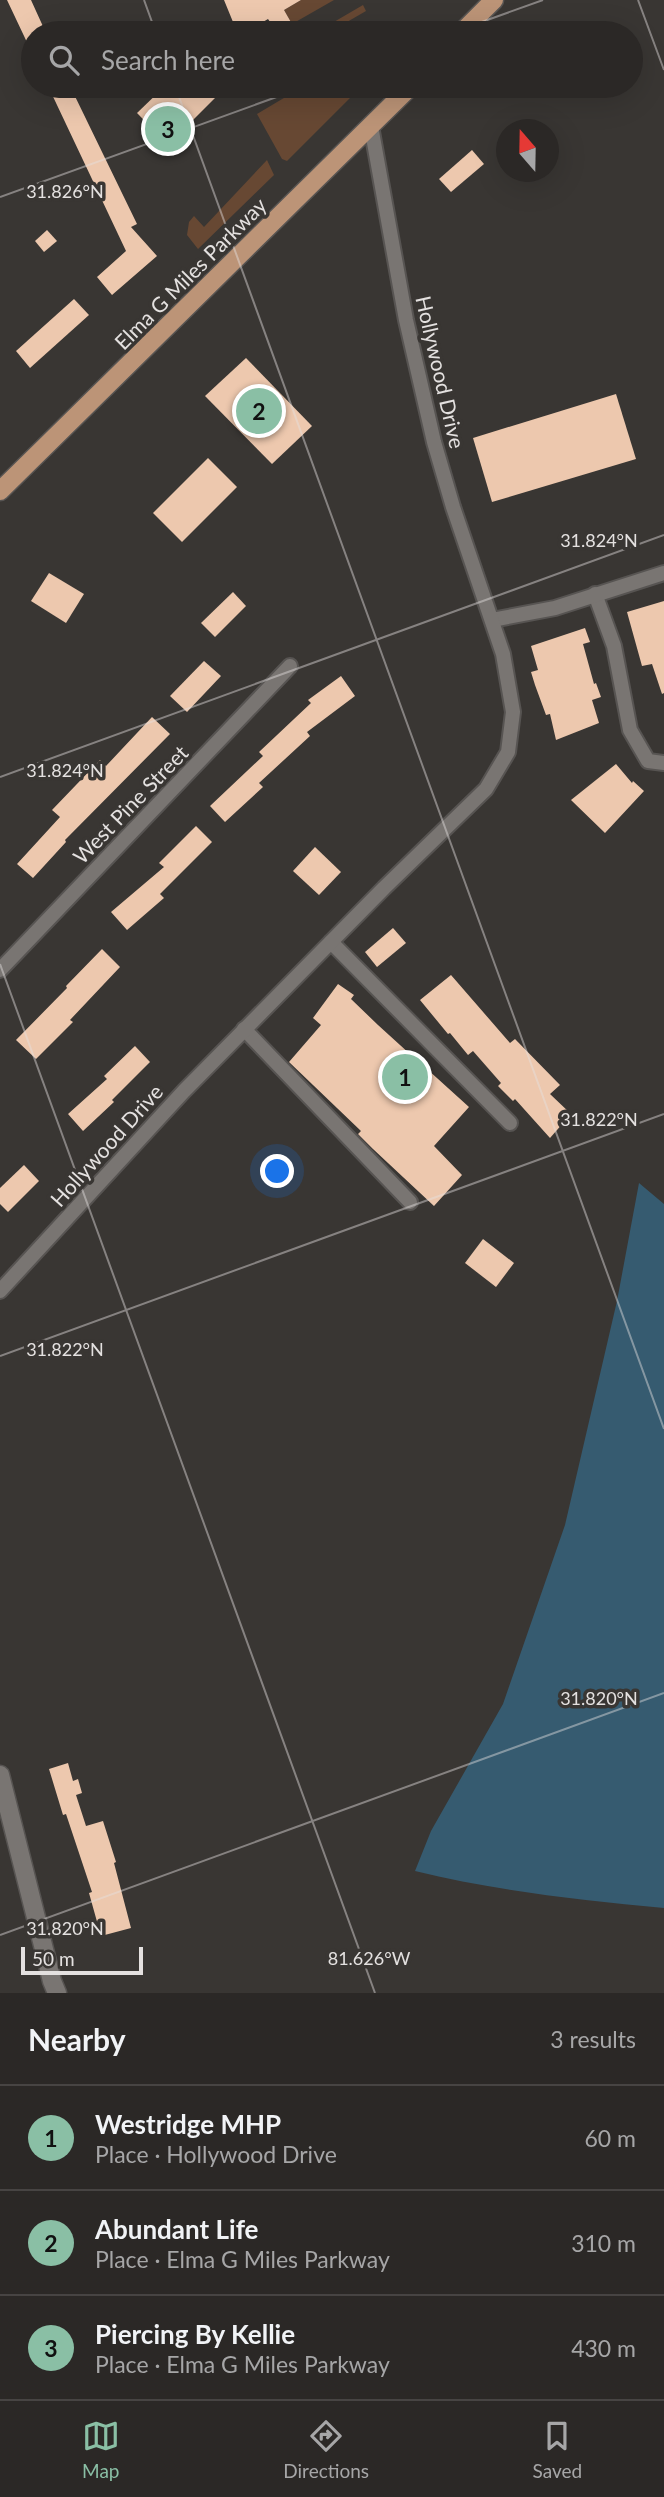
<!DOCTYPE html>
<html lang="en">
<head>
<meta charset="utf-8">
<style>
	:root { --surface:#2b2826; --page:#33302e; --text:#f1f3f6; --muted:#a6a6a7; --line:#474443; --accent:#8abfa5 }
	body { margin:0; font-family:Lato,sans-serif; background:var(--page); color:var(--text) }
	.compass { position:absolute; left:496px; top:119px; width:63px; height:63px; border-radius:50%; background:var(--surface); box-shadow:0 7px 28px #0002; rotate:340deg }
	.scale { position:absolute; left:21px; bottom:18px; width:122px; box-sizing:border-box; padding-left:7px; border:4px solid #e4e1e0; border-top:0; font-size:19px; line-height:24px; white-space:nowrap; color:#e4e1e0; -webkit-text-stroke:5px #393633; paint-order:stroke }
	.you { position:absolute; left:278px; top:1172px; width:24px; height:24px; margin:-18px; border:5px solid #fff; border-radius:50%; background:#1a73e8; box-shadow:0 0 0 10px #1a73e833 }
	.badge { display:grid; place-items:center; width:46px; height:46px; border-radius:50%; background:var(--accent); color:#111; font-size:23px; font-weight:700 }
	.pin { position:absolute; translate:-50% -50%; border:4px solid #fff; box-shadow:0 2px 7px #0006 }
	.list { margin:0; padding:0; list-style:none }
	h2 { display:flex; justify-content:space-between; align-items:center; height:91px; margin:0; padding:0 28px; font-size:30px }
	h2 small { font-size:23px; font-weight:400; color:var(--muted) }
	.list li { display:grid; grid-template-columns:46px 1fr auto; gap:21px; align-items:center; box-sizing:border-box; height:105px; padding:0 28px; border-top:2px solid var(--line) }
	.list b { display:block; font-size:26px; white-space:nowrap }
	.list p { margin:0; font-size:23px; white-space:nowrap; color:var(--muted) }
	.list em { font-size:23px; font-style:normal; color:var(--muted) }
	.icon { flex:none; width:38px; height:38px; fill:none; stroke:currentColor; stroke-width:2; stroke-linecap:round; stroke-linejoin:round }
	.map { position:relative; flex:none; width:664px; height:1993px; overflow:hidden }
	.search { position:absolute; background:var(--surface); box-shadow:0 7px 28px #0002; left:21px; right:21px; top:21px; height:77px; display:flex; align-items:center; gap:18px; box-sizing:border-box; padding:0 24px; border-radius:38px; color:var(--muted); font-size:26px }
	.sheet { height:406px; background:var(--surface) }
	nav { display:flex; justify-content:space-around; align-items:center; box-sizing:border-box; height:98px; border-top:2px solid var(--line); background:var(--surface); font-size:19px; color:var(--muted) }
	nav a { display:grid; justify-items:center; gap:4px }
	nav .on { color:var(--accent) }
	.map>svg:first-child { display:block }
	.green { fill:#674833 }
	.water { fill:#365b70 }
	.building { fill:#edc8ae }
	.lines { fill:none; stroke-linecap:round; stroke-linejoin:round }
	.minor-casing { stroke:#575452; stroke-width:18 }
	.tertiary-casing { stroke:#575452; stroke-width:21 }
	.primary-casing { stroke:#575452; stroke-width:21 }
	.minor { stroke:#797572; stroke-width:14 }
	.tertiary { stroke:#797572; stroke-width:18 }
	.primary { stroke:#bc9477; stroke-width:18 }
	.ticks { fill:none; stroke:#e4e1e0; stroke-width:2; stroke-opacity:0.45 }
	.labels { text-anchor:middle; dominant-baseline:central; stroke-width:7; stroke-linejoin:round; paint-order:stroke }
	.street-label { font-size:21px; fill:#e4e1e0; stroke:#393633 }
	.ticks-label { font-size:18px; text-anchor:middle; fill:#e4e1e0; stroke:#393633; stroke-width:7; stroke-linejoin:round; paint-order:stroke }
</style>
</head>
<body>
<div class="map">
<svg width="664" height="1993" viewBox="0 0 664 1993">
	<rect width="100%" height="100%" fill="#393633"/>
	<g class="green">
		<polygon points="301,0 334,0 292,24 284,10"/>
		<polygon points="363,5 366,11 328,33 315,33"/>
		<polygon points="304,86 362,86 287,161 282,159 257,114"/>
		<polygon points="267,160 274,175 198,249 187,235 189,222 194,216 204,227"/>
	</g>
	<path class="water" d="M639,1183L664,1204V1908C580,1900 497,1891 415,1871L431,1831L503,1704L565,1525L617,1301Z"/>
	<g class="building">
		<polygon points="7,0 31,0 46,33 33,33 33,55"/>
		<polygon points="224,0 301,0 284,10 292,24 277,32 268,19 244,33 233,22"/>
		<polygon points="48,86 70,86 137,224 131,227 157,256 112,295 97,277 126,251"/>
		<polygon points="165,86 215,86 221,92 168,145 137,113"/>
		<polygon points="472,150 484,164 451,192 439,179"/>
		<polygon points="47,230 57,241 44,252 35,241"/>
		<polygon points="74,299 89,315 30,368 16,351"/>
		<polygon points="246,358 312,426 272,464 205,396"/>
		<polygon points="616,394 636,459 492,502 473,438"/>
		<polygon points="208,458 237,487 182,542 153,513"/>
		<polygon points="49,573 84,594 66,623 31,601"/>
		<polygon points="233,592 246,606 215,637 201,623"/>
		<polygon points="664,601 664,693 662,694 652,664 642,666 627,612"/>
		<polygon points="585,628 590,642 583,644 594,684 596,683 601,697 592,700 599,723 556,740 550,714 546,715 535,685 531,672 538,670 531,646"/>
		<polygon points="204,661 221,676 187,712 170,696"/>
		<polygon points="341,676 355,696 307,732 310,736 259,783 263,787 225,822 210,806 263,756 259,752 311,703 308,700"/>
		<polygon points="152,717 170,734 65,840 66,842 33,878 17,864 60,817 52,810 100,760 106,766"/>
		<polygon points="616,764 632,783 633,781 644,791 605,833 571,800"/>
		<polygon points="196,826 212,842 160,894 164,898 127,930 111,912 164,867 159,863"/>
		<polygon points="315,847 341,872 319,895 293,871"/>
		<polygon points="393,928 406,943 377,967 365,952"/>
		<polygon points="102,949 120,967 70,1020 73,1022 36,1059 16,1040 67,988 66,986"/>
		<polygon points="451,975 510,1043 515,1039 560,1085 550,1094 571,1114 550,1138 515,1099 513,1101 498,1086 501,1083 473,1051 468,1055 450,1033 448,1034 420,1000"/>
		<polygon points="338,984 354,995 351,999 378,1025 411,1055 413,1053 428,1067 427,1069 469,1107 434,1146 462,1175 434,1206 373,1149 358,1134 361,1131 289,1062 321,1025 313,1018"/>
		<polygon points="135,1046 150,1062 112,1100 114,1102 83,1131 68,1114 107,1079 104,1076"/>
		<polygon points="24,1165 39,1181 8,1212 0,1204 0,1188"/>
		<polygon points="483,1239 514,1263 496,1287 465,1263"/>
		<polygon points="68,1763 73,1781 78,1779 82,1793 76,1795 86,1826 103,1821 116,1862 114,1863 131,1928 101,1936 89,1893 92,1892 66,1814 63,1815 49,1769"/>
	</g>
	<g class="lines">
		<defs>
			<g id="minor">
				<polyline points="595,594 614,646 630,730 648,761 664,763"/>
				<polyline points="492,620 555,608 664,573"/>
				<polyline points="331,942 510,1123"/>
				<polyline points="0,970 290,666"/>
				<polyline points="244,1029 410,1202"/>
				<polyline points="0,1291 184,1091 384,888 486,789 508,752 513,712 503,654 453,507 434,442 406,320 371,126"/>
			</g>
			<polyline id="tertiary" points="0,1775 52,1981 57,1993"/>
			<g id="primary">
				<polyline points="461,33 494,0"/>
				<polyline points="0,491 411,86"/>
			</g>
		</defs>
		<use href="#minor" class="minor-casing"/>
		<use href="#tertiary" class="tertiary-casing"/>
		<use href="#primary" class="primary-casing"/>
		<use href="#minor" class="minor"/>
		<use href="#tertiary" class="tertiary"/>
		<use href="#primary" class="primary"/>
	</g>
	<path class="ticks" d="M144,0L156,33M638,0L664,70M451,33L543,0M175,86L664,1429M0,197L307,86M0,777L664,535M0,964L375,1993M0,1356L664,1114M0,1935L664,1693"/>
	<g class="labels">
		<g class="street-label">
			<text transform="translate(190 273) rotate(-45)">Elma G Miles Parkway</text>
			<text transform="translate(441 372) rotate(77)">Hollywood Drive</text>
			<text transform="translate(130 804) rotate(-46)">West Pine Street</text>
			<text transform="translate(106 1145) rotate(-48)">Hollywood Drive</text>
		</g>
	</g>
	<g class="ticks-label">
		<text x="65" y="198">31.826°N</text>
		<text x="599" y="547">31.824°N</text>
		<text x="65" y="777">31.824°N</text>
		<text x="599" y="1126">31.822°N</text>
		<text x="65" y="1356">31.822°N</text>
		<text x="599" y="1705">31.820°N</text>
		<text x="65" y="1935">31.820°N</text>
		<text x="369" y="1965">81.626°W</text>
	</g>
</svg>
<svg class="compass" viewBox="-18 -18 36 36"><path d="M0-13l5 13h-10z" fill="#e53935"/><path d="M0 13l5-13h-10z" fill="#a6a6a7"/></svg>
<div class="scale">50 m</div>
<div class="you"></div>
<div class="pin badge" style="left:405px;top:1077px">1</div>
<div class="pin badge" style="left:259px;top:411px">2</div>
<div class="pin badge" style="left:168px;top:129px">3</div>
<div class="search"><svg class="icon" aria-label="search" viewBox="0 0 24 24"><circle cx="10" cy="10" r="6"/><path d="M15 15l6 6"/></svg>Search here</div>
</div>
<section class="sheet">
<h2>Nearby<small>3 results</small></h2>
<ul class="list">
<li><span class="badge">1</span><div><b>Westridge MHP</b><p>Place · Hollywood Drive</p></div><em>60 m</em></li>
<li><span class="badge">2</span><div><b>Abundant Life</b><p>Place · Elma G Miles Parkway</p></div><em>310 m</em></li>
<li><span class="badge">3</span><div><b>Piercing By Kellie</b><p>Place · Elma G Miles Parkway</p></div><em>430 m</em></li>
</ul>
</section>
<nav>
<a class="on"><svg class="icon" aria-label="map" viewBox="0 0 24 24"><path d="M3 6l6-2 6 2 6-2v14l-6 2-6-2-6 2zM9 4v14M15 6v14"/></svg>Map</a>
<a><svg class="icon" aria-label="directions" viewBox="0 0 24 24"><path d="M12 3l9 9-9 9-9-9zM9 14v-3h6M13 9l2 2-2 2"/></svg>Directions</a>
<a><svg class="icon" aria-label="saved" viewBox="0 0 24 24"><path d="M7 4h10v16l-5-4-5 4z"/></svg>Saved</a>
</nav>
</body>
</html>
